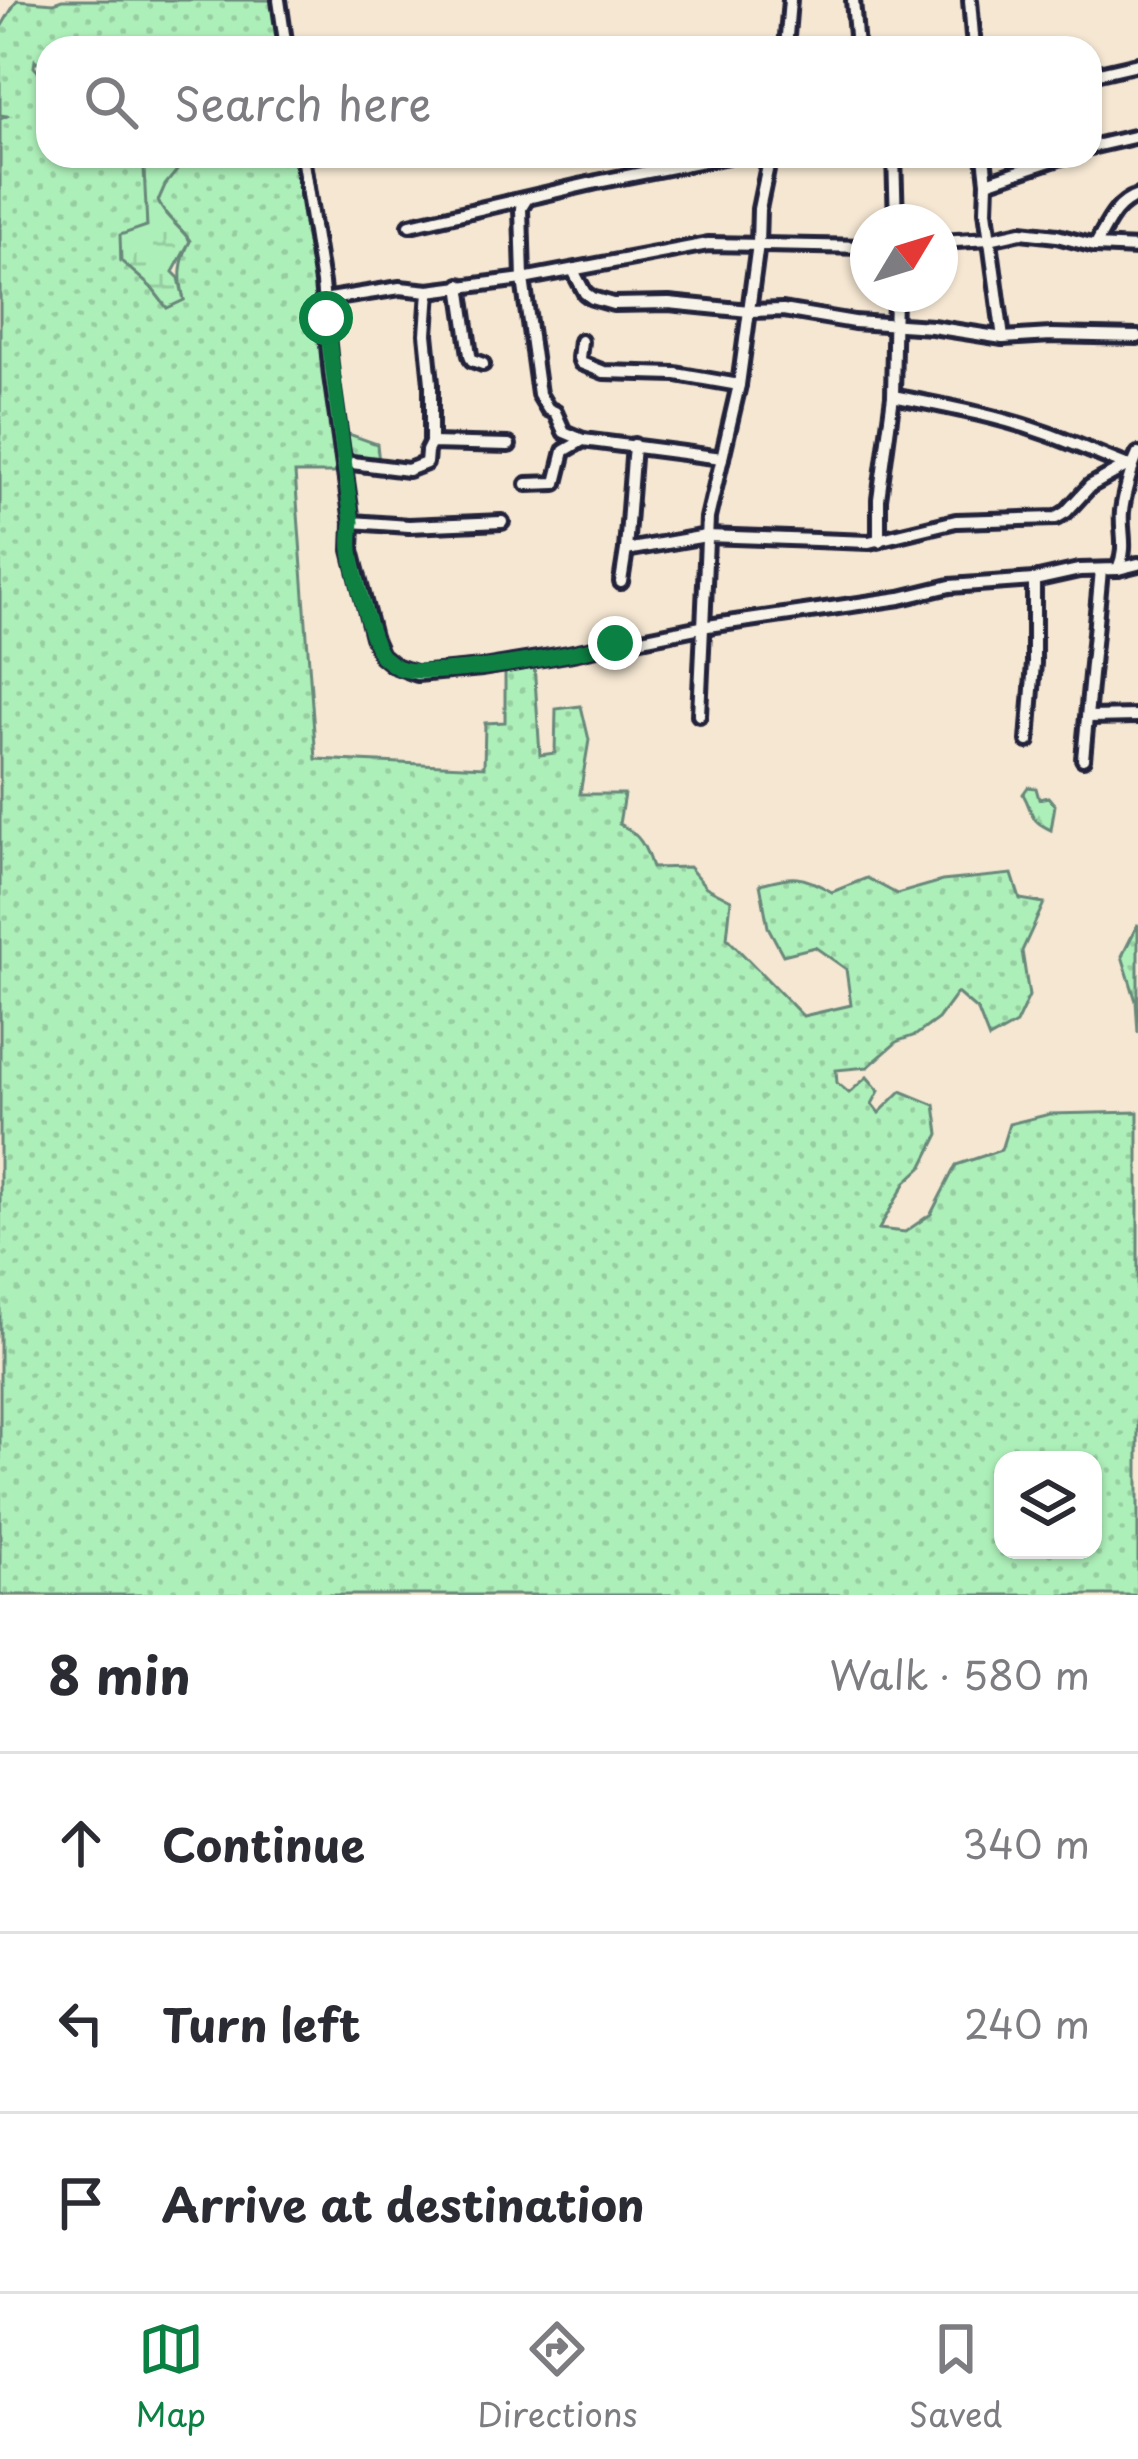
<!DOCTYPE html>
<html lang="en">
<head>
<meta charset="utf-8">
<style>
	:root { --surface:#fff; --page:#f7f7f7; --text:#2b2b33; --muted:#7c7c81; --line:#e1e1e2; --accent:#0b8043 }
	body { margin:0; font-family:"Playpen Sans",sans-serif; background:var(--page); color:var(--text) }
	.controls { position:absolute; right:36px; bottom:36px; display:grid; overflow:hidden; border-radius:24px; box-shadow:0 3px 9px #0004 }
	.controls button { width:108px; height:108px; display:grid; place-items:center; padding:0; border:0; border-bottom:3px solid var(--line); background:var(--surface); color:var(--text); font:60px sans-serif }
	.compass { position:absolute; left:850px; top:204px; width:108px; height:108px; border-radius:50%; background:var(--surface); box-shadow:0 3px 9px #0004; rotate:52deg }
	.stop { position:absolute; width:36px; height:36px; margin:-27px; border:9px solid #0b8043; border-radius:50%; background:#fff }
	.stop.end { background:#0b8043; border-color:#fff; box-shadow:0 3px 12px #0008 }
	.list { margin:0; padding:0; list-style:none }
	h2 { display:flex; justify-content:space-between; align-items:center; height:156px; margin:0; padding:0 48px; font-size:51px }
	h2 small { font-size:39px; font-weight:400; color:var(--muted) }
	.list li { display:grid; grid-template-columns:78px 1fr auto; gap:36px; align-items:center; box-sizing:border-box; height:180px; padding:0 48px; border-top:3px solid var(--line) }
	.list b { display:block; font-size:45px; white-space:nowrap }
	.list em { font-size:39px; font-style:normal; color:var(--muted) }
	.icon { flex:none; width:66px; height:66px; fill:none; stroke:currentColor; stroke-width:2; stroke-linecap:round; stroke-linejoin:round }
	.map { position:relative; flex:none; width:1138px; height:1595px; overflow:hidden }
	.search { position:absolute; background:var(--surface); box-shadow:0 3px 9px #0004; left:36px; right:36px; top:36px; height:132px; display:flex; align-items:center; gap:30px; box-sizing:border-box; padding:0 42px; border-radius:36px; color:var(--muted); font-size:45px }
	.sheet { height:696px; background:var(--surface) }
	nav { display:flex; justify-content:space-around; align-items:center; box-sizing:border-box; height:168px; border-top:3px solid var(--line); background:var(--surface); font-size:33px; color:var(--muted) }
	nav a { display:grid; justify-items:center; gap:6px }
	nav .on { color:var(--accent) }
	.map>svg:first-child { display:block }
	.grass { fill:url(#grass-dots); stroke:#68887a; stroke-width:3; fill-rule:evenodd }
	.forest { fill:url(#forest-firs); stroke:#68887a; stroke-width:3 }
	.wetland { fill:url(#wetland-marsh); stroke:#68887a; stroke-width:3 }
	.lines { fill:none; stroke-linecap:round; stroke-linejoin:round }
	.minor-casing { stroke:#22223b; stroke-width:20 }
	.minor { stroke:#f7f3e8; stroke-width:10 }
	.route { stroke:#0b8043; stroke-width:15 }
</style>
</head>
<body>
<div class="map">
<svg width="1138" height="1595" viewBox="0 0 1138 1595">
	<defs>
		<pattern id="grass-dots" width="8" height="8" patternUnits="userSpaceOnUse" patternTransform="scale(3)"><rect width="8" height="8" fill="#adefb9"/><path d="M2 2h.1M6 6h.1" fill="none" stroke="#95cda0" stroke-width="1.8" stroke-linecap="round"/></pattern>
		<pattern id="forest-firs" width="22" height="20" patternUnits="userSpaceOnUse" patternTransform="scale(3)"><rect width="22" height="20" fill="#adefb9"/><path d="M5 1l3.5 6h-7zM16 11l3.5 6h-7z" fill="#95cda0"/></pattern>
		<pattern id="wetland-marsh" width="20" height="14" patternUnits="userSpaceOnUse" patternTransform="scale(3)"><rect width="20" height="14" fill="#adefb9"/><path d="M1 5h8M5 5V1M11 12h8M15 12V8" fill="none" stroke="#95cda0"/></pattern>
	</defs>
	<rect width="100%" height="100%" fill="#f5e7d2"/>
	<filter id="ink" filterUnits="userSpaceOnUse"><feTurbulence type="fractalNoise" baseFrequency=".00833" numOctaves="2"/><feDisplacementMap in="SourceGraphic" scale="24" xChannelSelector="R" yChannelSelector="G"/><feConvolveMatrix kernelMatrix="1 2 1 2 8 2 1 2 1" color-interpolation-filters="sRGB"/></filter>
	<g filter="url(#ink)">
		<g class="grass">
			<path d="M17,0L54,3L62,0H279L286,48H48V72L35,60L34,67L48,82V156H160L147,202V226L121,236V260L151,287L167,308L184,300C179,278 179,262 190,241C180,225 165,218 158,201L165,185L178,168L175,156H302L340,431L377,444L380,472L349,469V473H295L316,759L484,767L485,723L505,722V666L534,663L540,755L555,753L556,709L581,706L589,740L580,794H624L619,824C640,834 646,847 652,868L689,867L706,887L731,900L727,938L803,1016L851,1005L846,969L815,947L783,955L768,927L760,884C795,875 799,874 832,892L867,878L897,894L942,881L1012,874L1020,899L1044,903L1022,951L1029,996L1016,1024L989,1039L978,1011L957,993L938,1019L916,1035L898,1041L868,1067L836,1070L837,1083L849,1093L867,1077L879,1091L872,1104L879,1113L901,1091L935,1105L939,1134L923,1166L906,1182L879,1229L905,1232L931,1214L956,1165L1001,1150L1009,1124L1050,1114L1138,1112V1595H0V119L7,116L0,115V29ZM1003,1460H1093V1550H1003Z"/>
			<polygon points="1138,924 1138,1033 1136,1001 1122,956"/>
		</g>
		<path class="forest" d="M1028,787L1036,788L1039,799L1048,797L1055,805L1051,830C1028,820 1034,813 1023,794Z"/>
		<path class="wetland" d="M160,156H175L179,168L165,185L158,201C165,218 180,226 190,241L173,272L179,278L184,300L167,308L151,287L121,261L120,235L147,226L144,169L158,162Z"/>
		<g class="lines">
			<defs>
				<g id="minor">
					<polyline points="279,0 286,48"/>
					<polyline points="853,0 857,48"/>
					<polyline points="970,0 974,48"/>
					<polyline points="786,48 790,0"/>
					<polyline points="1090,75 1138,64"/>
					<polyline points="1090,147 1138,136"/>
					<polyline points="302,156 322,283 331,376 352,522 351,550 373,637 381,655 393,665 417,674 482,668 568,654 701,627 900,598 950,586 1034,580"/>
					<polyline points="894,156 896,222"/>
					<polyline points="984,156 987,182 986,211 1003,338"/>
					<polyline points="987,182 1065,156"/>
					<polyline points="526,200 521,208 523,279 539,394 548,409 555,412 564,432 583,440"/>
					<polyline points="410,225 597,182 728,156"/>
					<polyline points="940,242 989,239 1021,232 1057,236 1095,246 1138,248"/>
					<path d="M1095,246C1107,226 1114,204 1138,196"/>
					<polyline points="576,270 575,274 585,293 592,298 613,304 669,303 749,311 783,310 854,322 932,327 1003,338 1051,335 1138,337"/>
					<polyline points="460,285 470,355 472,360 483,364"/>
					<polyline points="429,291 426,334 431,383 431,443"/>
					<polyline points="323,300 400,288 429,291 523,279 708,244 868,247"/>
					<polyline points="581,341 579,358 581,363 604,372 676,374 739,385"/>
					<path d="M893,396C943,406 994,415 1042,432C1072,442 1101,456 1131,467"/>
					<polyline points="344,462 408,470 426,463 427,451 431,443 509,445"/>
					<polyline points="527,484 556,483 564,451 583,440 722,458"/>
					<polyline points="352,522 409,526 502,522"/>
					<polyline points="879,541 879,499 893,396 895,294"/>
					<polyline points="626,550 706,536 869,542 956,521 1056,518 1066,512 1090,486 1128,465"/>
					<path d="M1118,569C1128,545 1120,534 1122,511C1124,496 1131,468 1138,454"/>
					<polyline points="621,582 626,550 634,445"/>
					<polyline points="699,715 708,518 739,385 758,244 759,209 770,156"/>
					<polyline points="1088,717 1138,716"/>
					<polyline points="1028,741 1034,663 1034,580 1079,570 1118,569 1138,564"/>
					<polyline points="1083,759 1101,570"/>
				</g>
			</defs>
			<use href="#minor" class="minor-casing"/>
			<use href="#minor" class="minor"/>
		</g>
	</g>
	<g class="lines" filter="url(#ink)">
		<path class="route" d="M326,318L352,522C351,531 350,541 351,550C353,569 371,643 382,656C384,658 394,666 397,667C426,682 580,654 615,643"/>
	</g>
</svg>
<div class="controls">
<button><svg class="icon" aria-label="layers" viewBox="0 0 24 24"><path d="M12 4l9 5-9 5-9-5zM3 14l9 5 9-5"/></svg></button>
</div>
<svg class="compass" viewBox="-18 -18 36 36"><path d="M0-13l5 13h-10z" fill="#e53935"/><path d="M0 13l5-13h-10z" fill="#7c7c81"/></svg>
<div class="stop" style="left:326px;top:318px"></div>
<div class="stop end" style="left:615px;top:643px"></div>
<div class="search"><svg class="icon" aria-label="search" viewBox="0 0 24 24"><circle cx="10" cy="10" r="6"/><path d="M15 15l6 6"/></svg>Search here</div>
</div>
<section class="sheet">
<h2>8 min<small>Walk · 580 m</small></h2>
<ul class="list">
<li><svg class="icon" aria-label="ahead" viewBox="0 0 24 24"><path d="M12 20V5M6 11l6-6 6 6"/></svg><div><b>Continue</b></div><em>340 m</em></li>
<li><svg class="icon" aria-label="left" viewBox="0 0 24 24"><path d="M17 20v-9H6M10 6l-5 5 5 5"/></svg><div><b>Turn left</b></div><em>240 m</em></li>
<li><svg class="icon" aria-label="arrive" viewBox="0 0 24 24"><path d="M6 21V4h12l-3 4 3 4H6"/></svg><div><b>Arrive at destination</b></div></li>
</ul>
</section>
<nav>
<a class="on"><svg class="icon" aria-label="map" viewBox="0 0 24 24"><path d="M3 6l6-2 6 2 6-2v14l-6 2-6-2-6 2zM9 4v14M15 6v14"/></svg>Map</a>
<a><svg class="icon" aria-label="directions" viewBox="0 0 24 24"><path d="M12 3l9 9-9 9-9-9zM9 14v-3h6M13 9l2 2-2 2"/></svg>Directions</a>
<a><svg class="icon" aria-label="saved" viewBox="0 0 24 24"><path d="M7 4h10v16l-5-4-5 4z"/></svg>Saved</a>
</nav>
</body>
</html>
